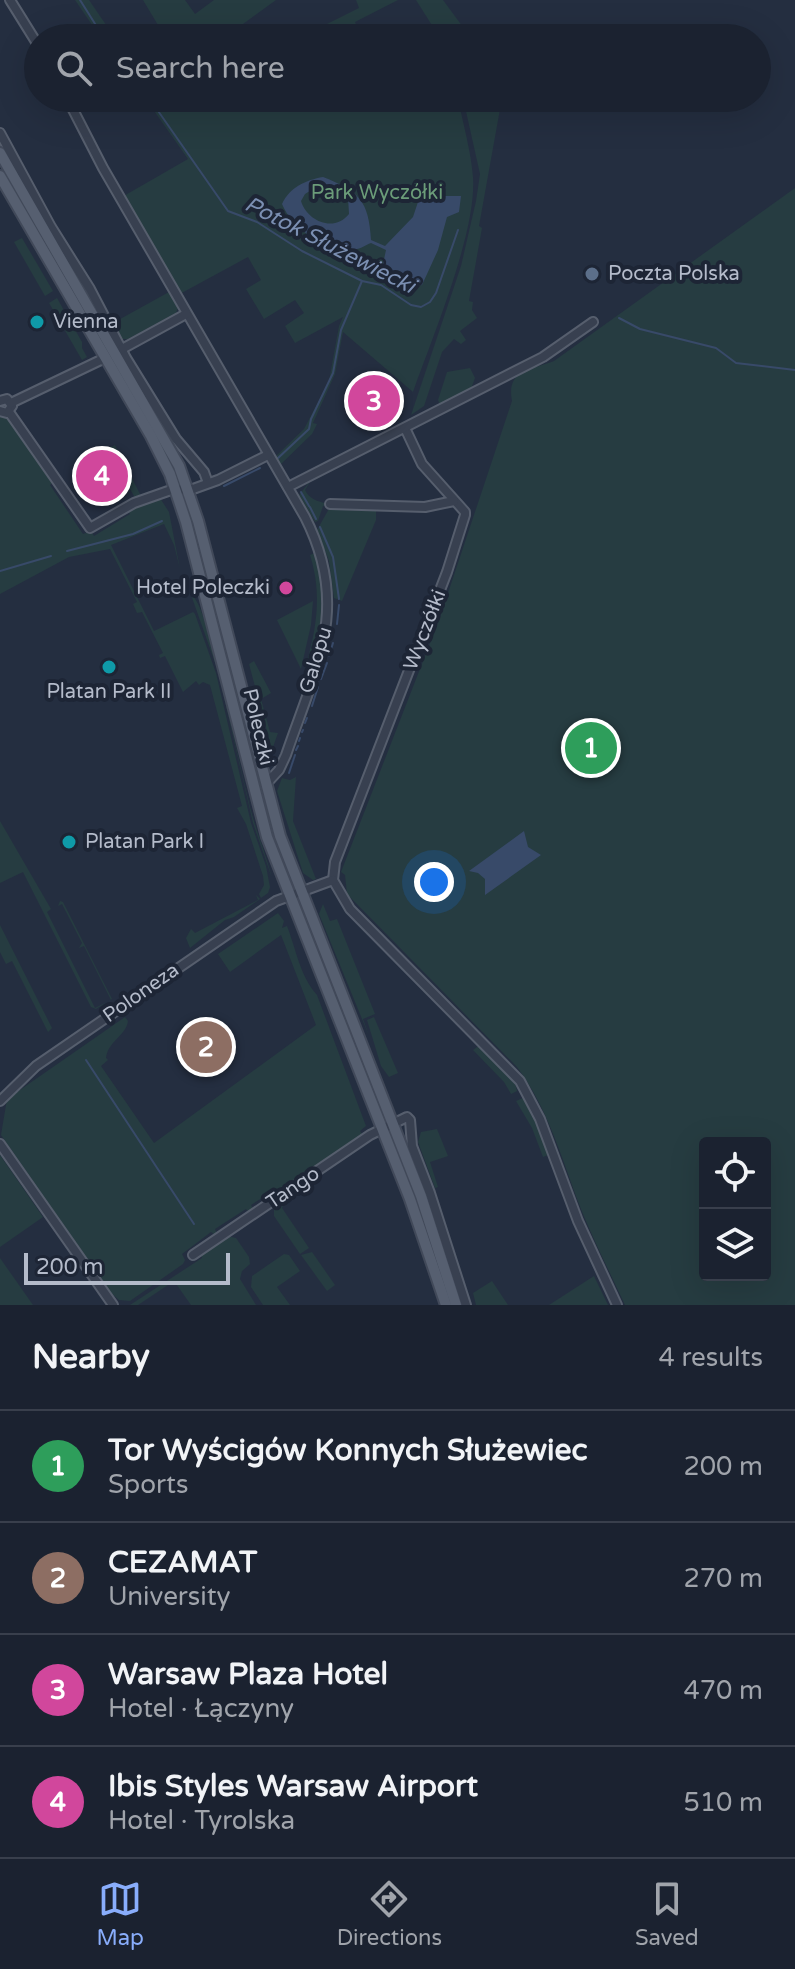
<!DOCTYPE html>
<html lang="en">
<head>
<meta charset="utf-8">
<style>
	:root { --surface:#1b2230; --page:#242a38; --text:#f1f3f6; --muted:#a0a4ab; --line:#393f4c; --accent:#89adfb }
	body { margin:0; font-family:"Varela Round",sans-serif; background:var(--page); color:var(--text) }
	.controls { position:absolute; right:24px; bottom:24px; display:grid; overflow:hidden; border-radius:8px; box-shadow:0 8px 32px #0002 }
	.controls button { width:72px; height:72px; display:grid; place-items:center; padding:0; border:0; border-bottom:2px solid var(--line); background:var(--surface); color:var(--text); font:40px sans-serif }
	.scale { position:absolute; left:24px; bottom:20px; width:206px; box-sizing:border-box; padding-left:8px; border:4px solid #b4bbca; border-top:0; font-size:22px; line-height:28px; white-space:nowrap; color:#b4bbca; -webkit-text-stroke:6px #1d2535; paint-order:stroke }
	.you { position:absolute; left:434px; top:882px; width:28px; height:28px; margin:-20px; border:6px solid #fff; border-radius:50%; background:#1a73e8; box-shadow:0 0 0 12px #1a73e833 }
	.badge { display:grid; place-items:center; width:52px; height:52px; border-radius:50%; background:var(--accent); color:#fff; font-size:26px; font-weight:700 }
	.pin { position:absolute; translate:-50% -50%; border:4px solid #fff; box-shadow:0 2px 8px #0006 }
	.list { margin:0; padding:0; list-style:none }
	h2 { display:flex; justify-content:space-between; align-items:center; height:104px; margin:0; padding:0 32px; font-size:34px }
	h2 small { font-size:26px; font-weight:400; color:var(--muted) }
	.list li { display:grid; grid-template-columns:52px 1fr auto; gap:24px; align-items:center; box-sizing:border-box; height:112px; padding:0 32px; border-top:2px solid var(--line) }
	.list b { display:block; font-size:30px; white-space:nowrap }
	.list p { margin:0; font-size:26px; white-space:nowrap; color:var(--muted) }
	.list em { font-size:26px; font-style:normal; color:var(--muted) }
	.icon { flex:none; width:44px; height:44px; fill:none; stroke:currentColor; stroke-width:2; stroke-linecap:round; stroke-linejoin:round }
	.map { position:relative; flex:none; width:795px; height:1305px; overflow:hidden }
	.search { position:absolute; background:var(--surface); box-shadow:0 8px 32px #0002; left:24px; right:24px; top:24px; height:88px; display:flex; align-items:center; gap:20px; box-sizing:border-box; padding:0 28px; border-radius:44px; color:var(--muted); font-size:30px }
	.sheet { height:552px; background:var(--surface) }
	nav { display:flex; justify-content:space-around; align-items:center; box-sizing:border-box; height:112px; border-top:2px solid var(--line); background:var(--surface); font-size:22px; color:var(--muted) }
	nav a { display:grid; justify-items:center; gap:4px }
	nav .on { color:var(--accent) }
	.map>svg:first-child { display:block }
	.green { fill:#263c41; fill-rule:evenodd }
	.water { fill:#384a69; fill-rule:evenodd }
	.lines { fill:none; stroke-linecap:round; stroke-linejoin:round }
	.stream { stroke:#384a69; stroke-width:2 }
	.minor-casing { stroke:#565e6d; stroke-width:12 }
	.major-casing { stroke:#414959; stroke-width:14 }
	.minor { stroke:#384050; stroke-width:8 }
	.major { stroke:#565f70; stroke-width:10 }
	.service-dot { fill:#5c6f8a; stroke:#1d2535; stroke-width:3 }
	.culture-dot { fill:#0f9aa8; stroke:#1d2535; stroke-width:3 }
	.hotel-dot { fill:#d1479c; stroke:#1d2535; stroke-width:3 }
	.labels { text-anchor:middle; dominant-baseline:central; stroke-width:8; stroke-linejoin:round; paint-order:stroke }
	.park-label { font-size:20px; fill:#6b9c79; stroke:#1d2535 }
	.poi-label { font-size:20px; fill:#b4bbca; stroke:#1d2535; text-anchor:start }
	.street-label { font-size:20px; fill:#b4bbca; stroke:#1d2535 }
	.water-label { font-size:22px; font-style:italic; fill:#7b8fb2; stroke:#1d2535 }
</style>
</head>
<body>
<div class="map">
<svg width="795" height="1305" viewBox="0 0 795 1305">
	<rect width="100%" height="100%" fill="#242e40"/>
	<g class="green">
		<polygon points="75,0 89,0 115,38 101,38"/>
		<polygon points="143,0 185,0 195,14 214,0 276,0 228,35 228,38 162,38 164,35"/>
		<polygon points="356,0 398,0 355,22 362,38 333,38 321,27 359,8"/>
		<polygon points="416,0 443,0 471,38 440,38"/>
		<path d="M145,98H458C463,124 471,151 473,177C477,232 432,338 413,392L343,332L335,374L313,423L317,424L312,434L281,464L275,457L304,429L329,381L339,326L343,317L295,343L285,326L304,313L295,300L264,319L246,289L261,280L248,257L178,295L122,197L188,159Z"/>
		<polygon points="463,98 502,98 479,226 482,228 469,301 473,302 472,310 477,318 460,331 466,340 461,344 454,339 442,352 424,406 411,415 461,266 476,201 480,174"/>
		<path d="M795,188V1305H625C611,1275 596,1245 583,1214C563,1164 550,1111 517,1067L347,894L345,875L341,872L439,620L512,401C506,370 530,370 554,361ZM705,1143H765V1275H705Z"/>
		<polygon points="22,238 53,291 45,296 14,242"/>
		<polygon points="169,292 178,308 176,313 128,339 122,339 113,323"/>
		<polygon points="57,298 82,342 82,348 87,357 82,360 49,303"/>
		<polygon points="470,368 475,378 471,389 440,405 438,400 447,372"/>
		<polygon points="0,414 10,418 47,476 51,476 54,481 50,485 83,534 91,531 94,536 130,514 128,510 160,498 169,512 180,569 174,545 164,524 111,545 154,631 193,612 195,614 216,673 251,823 266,866 270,887 268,893 261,898 259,894 264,885 263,876 246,824 237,808 242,806 210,685 203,682 199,685 196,681 183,692 165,656 160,658 159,655 163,653 142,612 137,613 133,604 137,602 110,549 69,557 0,594"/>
		<polygon points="115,445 141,496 138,498 134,496 124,478 118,481 102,451"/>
		<path d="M311,480L305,490C309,499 317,501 328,504L323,506L318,521L315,522L299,495Z"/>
		<polygon points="186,502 290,872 287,873 258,788 230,668 184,503"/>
		<polygon points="330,507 376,508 376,520 342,601 334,598 329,561 317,530"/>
		<path d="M315,553C327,599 323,626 308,671L304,672C316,632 323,596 310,555Z"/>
		<path d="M190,592C203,606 207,631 212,649C227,702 237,754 250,807C256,831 266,854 272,878L253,823L218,671Z"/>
		<polygon points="313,601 311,625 301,669 277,620"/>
		<polygon points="254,661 271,693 261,699 270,732 278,733 272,750 249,664"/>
		<polygon points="296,777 293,821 316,879 313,880 303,873 277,791 282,778 290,780"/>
		<polygon points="0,821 51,909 47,912 95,1008 111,1000 84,946 79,948 82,943 62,904 58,906 60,901 63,902 112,999 96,1009 91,1007 23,872 0,883"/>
		<polygon points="256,895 260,899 234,917 225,920 190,948 186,938 191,929 195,933 258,900"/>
		<polygon points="323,904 330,921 337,919 375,1014 363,1019 369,1036 319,914"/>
		<path d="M278,913L284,921L282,928L287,926C296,949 300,976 317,995L366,1126L360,1131L362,1134L367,1133L278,1193L267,1199L265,1196L251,1205L253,1209L249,1212L246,1209L215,1229L217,1234L215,1235L211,1232L182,1254L185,1260L183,1264L130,1301L119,1300L111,1293L1,1135L7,1099L125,1017L128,1021C126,1036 108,1041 106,1058L108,1060L101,1066L154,1143L316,1025L281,935L230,972L218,954Z"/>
		<polygon points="0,925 52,1028 48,1032 12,961 6,964 0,952"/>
		<polygon points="374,1017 398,1073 389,1077 381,1066 367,1020"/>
		<polygon points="477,1047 482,1047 515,1082 517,1091 511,1094 504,1082 473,1050"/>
		<polygon points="523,1098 528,1100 551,1154 543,1157 532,1128 516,1101"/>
		<polygon points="437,1129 448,1156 430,1162 438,1187 435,1188 418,1142 421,1132"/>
		<polygon points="0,1155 43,1217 0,1247"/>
		<polygon points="279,1202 284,1203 282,1208 309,1248 300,1254 274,1216 274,1206"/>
		<polygon points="227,1236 236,1238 249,1257 250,1264 242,1271 240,1279 256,1305 191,1305 174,1281 138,1305 130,1305 202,1258 201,1254"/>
		<polygon points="312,1252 335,1285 327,1291 301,1255"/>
		<polygon points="284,1254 289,1255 300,1271 277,1287 290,1305 263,1305 251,1287 252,1276"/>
		<polygon points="0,1258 33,1305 0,1305"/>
		<polygon points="594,1276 608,1305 549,1305"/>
		<polygon points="492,1281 508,1305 476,1305 473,1293"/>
	</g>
	<g class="water">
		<path d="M323,177C359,191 369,201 371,240L385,246L413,217L420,196H461L459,212L447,217L438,250L422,285L417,286L387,270L383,264L386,250L371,243C365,245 360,250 353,249C323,249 293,230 282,204C290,187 306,180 323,177ZM321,184L331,186L348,197L349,214C334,233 307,221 301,201L305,194Z"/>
		<polygon points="524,831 528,847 541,855 485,895 485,879 478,873 469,871"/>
	</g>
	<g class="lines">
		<g class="stream">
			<polyline points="80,0 104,38"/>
			<polyline points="149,98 228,211 257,222 302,251 362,281 381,285 411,305 421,307 430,302 436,293 458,230"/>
			<polyline points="619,318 640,329 716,348 736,363 795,370"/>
			<polyline points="277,459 309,429 311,419 333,373 341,330 362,281"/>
			<polyline points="224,486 260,468"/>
			<polyline points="301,492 309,506"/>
			<polyline points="310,507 316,519"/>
			<polyline points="320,527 333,557 339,599"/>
			<polyline points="67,551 133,534 162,521"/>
			<polyline points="0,571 51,556"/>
			<polyline points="337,624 339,605"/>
			<polyline points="329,656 333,643"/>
			<polyline points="321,679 327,663"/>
			<polyline points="312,706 318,687"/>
			<polyline points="305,723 307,718"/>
			<polyline points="302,732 303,730"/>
			<polyline points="299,741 300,738"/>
			<polyline points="296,750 298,746"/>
			<polyline points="289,773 295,755"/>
			<polyline points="86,1060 194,1224"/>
		</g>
		<defs>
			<g id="minor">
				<polyline points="10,0 38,45"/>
				<path d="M67,98L103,168L305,517C351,607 316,667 286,755L279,770L266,784"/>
				<polyline points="0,133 51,227 90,289 126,358 176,439 204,472 208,483"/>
				<polyline points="122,349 186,314"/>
				<polyline points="0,401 7,399 12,406 7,413 0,411"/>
				<polyline points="11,403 105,358"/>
				<polyline points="9,412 90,528 134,503 171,490 193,489 218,480 268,455"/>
				<polyline points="405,428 422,464 465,512 465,515 447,572 335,862 333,880 350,909 520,1081 540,1119 578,1221 617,1305"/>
				<polyline points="288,487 543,357 593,322"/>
				<polyline points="330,504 425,507 454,501"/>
				<polyline points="0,1101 36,1066 276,901 333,880"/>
				<polyline points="0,1144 113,1305"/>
				<polyline points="193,1255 370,1135 407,1117 410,1120 412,1146 430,1193 466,1305"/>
			</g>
			<g id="major">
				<polyline points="0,153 179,466 198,521 280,836 421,1196 456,1305"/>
				<polyline points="0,176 151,436 170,474 186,522 267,837 410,1199 446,1305"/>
			</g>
		</defs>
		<use href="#minor" class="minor-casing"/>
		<use href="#major" class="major-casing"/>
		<use href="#minor" class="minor"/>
		<use href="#major" class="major"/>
	</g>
	<circle class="service-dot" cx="592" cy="274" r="8"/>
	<g class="culture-dot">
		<circle cx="37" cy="322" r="8"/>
		<circle cx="109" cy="667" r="8"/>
		<circle cx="69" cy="842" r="8"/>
	</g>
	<circle class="hotel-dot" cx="286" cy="588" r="8"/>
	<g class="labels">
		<g class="park-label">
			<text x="377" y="193">Park Wyczółki</text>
		</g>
		<g class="poi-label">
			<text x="608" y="274">Poczta Polska</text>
			<text x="53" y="322">Vienna</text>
			<text x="270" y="588" text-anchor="end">Hotel Poleczki</text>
			<text x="109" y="692" text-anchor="middle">Platan Park II</text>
			<text x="85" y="842">Platan Park I</text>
		</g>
		<g class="street-label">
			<text transform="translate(425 630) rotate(-69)">Wyczółki</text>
			<text transform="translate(316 660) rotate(-73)">Galopu</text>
			<text transform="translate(258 727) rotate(77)">Poleczki</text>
			<text transform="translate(141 993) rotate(-35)">Poloneza</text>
			<text transform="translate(293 1188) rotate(-34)">Tango</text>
		</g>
		<g class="water-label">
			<text transform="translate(330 245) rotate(27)">Potok Służewiecki</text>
		</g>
	</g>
</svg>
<div class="controls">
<button><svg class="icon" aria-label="locate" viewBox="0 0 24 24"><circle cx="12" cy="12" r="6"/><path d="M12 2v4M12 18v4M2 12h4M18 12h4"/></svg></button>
<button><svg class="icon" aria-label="layers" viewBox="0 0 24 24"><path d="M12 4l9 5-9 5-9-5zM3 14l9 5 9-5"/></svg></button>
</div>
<div class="scale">200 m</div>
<div class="you"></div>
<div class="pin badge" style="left:591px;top:748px;background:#2e9e5b">1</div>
<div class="pin badge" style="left:206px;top:1047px;background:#8d6e63">2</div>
<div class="pin badge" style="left:374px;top:401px;background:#d1479c">3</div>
<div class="pin badge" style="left:102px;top:476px;background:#d1479c">4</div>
<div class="search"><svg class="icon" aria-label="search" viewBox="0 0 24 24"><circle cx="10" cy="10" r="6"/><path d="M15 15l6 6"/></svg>Search here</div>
</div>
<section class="sheet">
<h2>Nearby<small>4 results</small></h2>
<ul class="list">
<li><span class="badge" style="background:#2e9e5b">1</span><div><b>Tor Wyścigów Konnych Służewiec</b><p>Sports</p></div><em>200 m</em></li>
<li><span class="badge" style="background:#8d6e63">2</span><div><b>CEZAMAT</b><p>University</p></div><em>270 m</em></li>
<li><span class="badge" style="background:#d1479c">3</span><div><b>Warsaw Plaza Hotel</b><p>Hotel · Łączyny</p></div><em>470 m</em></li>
<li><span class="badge" style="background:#d1479c">4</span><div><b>Ibis Styles Warsaw Airport</b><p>Hotel · Tyrolska</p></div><em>510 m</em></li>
</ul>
</section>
<nav>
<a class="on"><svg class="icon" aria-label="map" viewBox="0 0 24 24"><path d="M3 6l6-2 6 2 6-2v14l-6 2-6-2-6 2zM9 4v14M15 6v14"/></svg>Map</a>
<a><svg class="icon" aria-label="directions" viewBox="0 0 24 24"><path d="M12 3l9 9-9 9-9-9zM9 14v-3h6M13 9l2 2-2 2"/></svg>Directions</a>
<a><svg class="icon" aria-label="saved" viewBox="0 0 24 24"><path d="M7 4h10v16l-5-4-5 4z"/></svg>Saved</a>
</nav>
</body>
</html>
